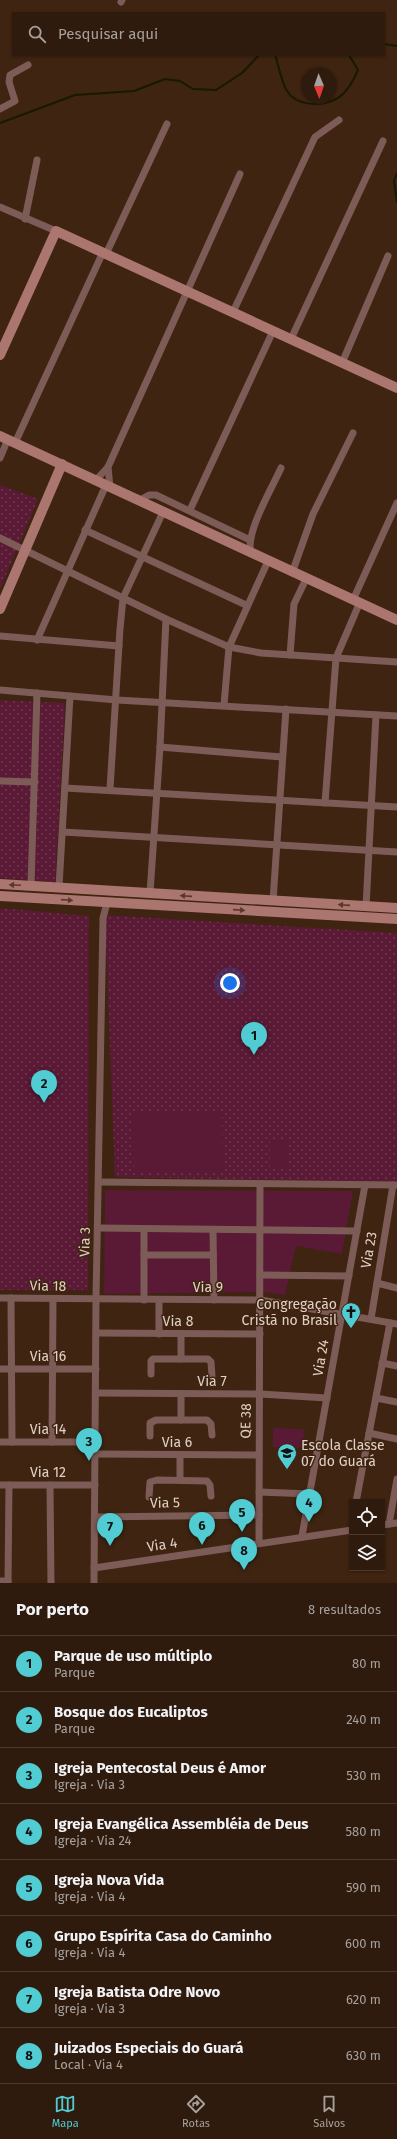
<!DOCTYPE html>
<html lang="pt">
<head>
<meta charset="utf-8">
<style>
	:root { --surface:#2e1b0d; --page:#3a281b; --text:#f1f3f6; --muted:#a7a19d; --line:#49392e; --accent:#51ccd3 }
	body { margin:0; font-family:"Fira Sans",sans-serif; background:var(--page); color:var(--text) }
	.controls { position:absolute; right:12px; bottom:12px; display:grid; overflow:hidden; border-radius:0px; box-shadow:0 1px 3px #0004 }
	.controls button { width:36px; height:36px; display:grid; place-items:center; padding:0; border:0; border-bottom:1px solid var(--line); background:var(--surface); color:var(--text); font:20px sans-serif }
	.compass { position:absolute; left:301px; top:68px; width:36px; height:36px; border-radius:50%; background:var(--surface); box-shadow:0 1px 3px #0004; rotate:178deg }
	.you { position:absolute; left:230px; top:983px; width:14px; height:14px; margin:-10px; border:3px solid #fff; border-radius:50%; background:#1a73e8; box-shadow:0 0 0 6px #1a73e833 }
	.badge { display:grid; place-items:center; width:26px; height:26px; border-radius:50%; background:var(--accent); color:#111; font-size:13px; font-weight:700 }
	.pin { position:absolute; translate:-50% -33px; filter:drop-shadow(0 1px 2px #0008) }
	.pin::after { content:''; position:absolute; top:21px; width:14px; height:12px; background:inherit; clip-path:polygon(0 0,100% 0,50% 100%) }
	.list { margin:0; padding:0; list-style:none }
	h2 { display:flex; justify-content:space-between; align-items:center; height:52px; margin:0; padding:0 16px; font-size:17px }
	h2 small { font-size:13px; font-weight:400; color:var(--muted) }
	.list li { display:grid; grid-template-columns:26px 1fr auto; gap:12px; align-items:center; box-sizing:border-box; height:56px; padding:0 16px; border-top:1px solid var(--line) }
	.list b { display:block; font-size:15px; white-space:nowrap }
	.list p { margin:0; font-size:13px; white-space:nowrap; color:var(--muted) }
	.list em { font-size:13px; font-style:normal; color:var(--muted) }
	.icon { flex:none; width:22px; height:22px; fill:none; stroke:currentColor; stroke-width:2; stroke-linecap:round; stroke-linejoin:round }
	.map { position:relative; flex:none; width:397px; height:1583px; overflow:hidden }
	.search { position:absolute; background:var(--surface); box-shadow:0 1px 3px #0004; left:12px; right:12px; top:12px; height:44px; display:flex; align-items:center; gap:10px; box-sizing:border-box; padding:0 14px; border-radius:0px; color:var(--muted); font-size:15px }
	.sheet { height:500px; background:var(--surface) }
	nav { display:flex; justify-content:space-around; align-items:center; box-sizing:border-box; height:56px; border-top:1px solid var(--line); background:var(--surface); font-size:11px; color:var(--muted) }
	nav a { display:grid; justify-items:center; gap:2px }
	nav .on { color:var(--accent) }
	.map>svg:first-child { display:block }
	.grass { fill:url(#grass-dots) }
	.garden { fill:#5a1935 }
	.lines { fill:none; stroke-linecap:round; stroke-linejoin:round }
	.stream { stroke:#171903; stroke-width:2 }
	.street { stroke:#7d5b57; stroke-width:7 }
	.secondary { stroke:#ab766f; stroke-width:10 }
	.oneway { fill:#593828 }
	.labels { text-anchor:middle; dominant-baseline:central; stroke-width:3; stroke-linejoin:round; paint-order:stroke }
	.street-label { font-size:14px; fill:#e1d0c4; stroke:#3e2411 }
	.poi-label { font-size:14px; fill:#e1d0c4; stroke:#3e2411; text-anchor:end }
</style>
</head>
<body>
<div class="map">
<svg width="397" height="1583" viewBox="0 0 397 1583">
	<defs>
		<pattern id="grass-dots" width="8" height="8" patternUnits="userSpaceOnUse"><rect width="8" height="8" fill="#5a1935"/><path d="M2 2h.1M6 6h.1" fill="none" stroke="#713951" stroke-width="1.8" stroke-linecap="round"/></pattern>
	</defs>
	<rect width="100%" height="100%" fill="#3e2411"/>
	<g class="grass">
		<polygon points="0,485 38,499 0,589"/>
		<polygon points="0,700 65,703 55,882 0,878"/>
		<polygon points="0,908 89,916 88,1290 0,1290"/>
		<polygon points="105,915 397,933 397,1182 115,1177"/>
	</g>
	<g class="garden">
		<polygon points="133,1112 222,1112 223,1171 134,1171"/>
		<polygon points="287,1140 288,1168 270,1168 270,1141"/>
		<polygon points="105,1190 353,1191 342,1254 296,1246 285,1295 262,1292 104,1294"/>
		<polygon points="273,1428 304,1429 303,1448 273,1447"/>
	</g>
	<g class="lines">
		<g class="stream">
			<polyline points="384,44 397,46"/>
			<path d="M275,55C279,66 281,81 287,91C296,106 321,107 336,99C347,93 353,81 358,70L349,55"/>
			<polyline points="0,123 75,95 134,91 165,79 180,81 193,89 216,90 242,73 259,55"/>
			<polyline points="397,173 394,181 397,202"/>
		</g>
		<g class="street">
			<polyline points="121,2 122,0"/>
			<polyline points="0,109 15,101 9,82 10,75 28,65"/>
			<polyline points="0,207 56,231"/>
			<polyline points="25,219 37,160"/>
			<polyline points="106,254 167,124"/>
			<polyline points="233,312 315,137 339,120"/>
			<polyline points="291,339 383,141"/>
			<polyline points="342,363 388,256"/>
			<polyline points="15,443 103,252"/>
			<polyline points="0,458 8,439"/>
			<polyline points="108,467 110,487"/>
			<polyline points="96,480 108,467 240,174"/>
			<polyline points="140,500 149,495 156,495 250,540"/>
			<polyline points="190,510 273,331"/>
			<polyline points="85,530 246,605"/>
			<polyline points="0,538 166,619 229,647 261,653 397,662"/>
			<path d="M251,553C245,533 272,488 281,468"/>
			<polyline points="292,573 313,514 353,433"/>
			<polyline points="353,600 397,503"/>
			<polyline points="0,636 119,646"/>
			<polyline points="37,640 106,485"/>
			<polyline points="290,655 294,604 306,579"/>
			<polyline points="0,690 117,700 397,716"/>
			<polyline points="224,705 229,647 268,561"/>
			<polyline points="160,747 282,757"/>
			<polyline points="0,781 35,782"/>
			<polyline points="65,788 397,807"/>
			<polyline points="110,789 120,629 123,598 163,512"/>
			<polyline points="325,803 336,658 360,602"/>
			<polyline points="63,832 397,852"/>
			<polyline points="31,886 37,693"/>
			<polyline points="59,887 70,696"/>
			<polyline points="150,893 160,747 166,619"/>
			<polyline points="273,901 286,709"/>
			<polyline points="366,907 376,715"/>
			<polyline points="99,1182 397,1185"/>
			<polyline points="98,1228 357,1231"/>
			<polyline points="144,1229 144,1300"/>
			<polyline points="213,1230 214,1300"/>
			<polyline points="144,1255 213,1255"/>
			<polyline points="260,1275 349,1276"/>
			<polyline points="377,1283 397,1288"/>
			<polyline points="0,1298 261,1300 397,1324"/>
			<polyline points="11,1298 12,1442"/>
			<polyline points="159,1300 159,1334"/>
			<polyline points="371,1319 393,1185"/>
			<polyline points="96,1333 260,1334"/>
			<polyline points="181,1334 181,1359"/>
			<polyline points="382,1363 397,1366"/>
			<polyline points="0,1369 96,1369"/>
			<polyline points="151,1374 151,1361 153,1359 208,1359 211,1362 212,1376"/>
			<polyline points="96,1393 260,1394 327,1398"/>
			<polyline points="376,1398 397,1402"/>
			<polyline points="181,1420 181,1394"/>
			<polyline points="369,1433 397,1439"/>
			<polyline points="150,1436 150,1423 156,1420 207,1420 211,1424 212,1435"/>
			<polyline points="0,1442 95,1442"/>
			<polyline points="52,1442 53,1299"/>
			<polyline points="96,1454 259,1455"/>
			<polyline points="180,1480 180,1455"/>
			<polyline points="0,1485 95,1485"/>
			<polyline points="50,1485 51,1583"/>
			<polyline points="259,1492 310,1494"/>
			<polyline points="149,1497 150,1482 157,1480 207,1481 210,1485 211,1496"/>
			<polyline points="356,1502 390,1323"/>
			<polyline points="95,1517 259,1515"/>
			<polyline points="389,1524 397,1479"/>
			<polyline points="382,1525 397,1523"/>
			<polyline points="302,1536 365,1185"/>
			<polyline points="259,1542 260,1184"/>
			<polyline points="94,1568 352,1530"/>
			<polyline points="0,1581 8,1581"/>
			<polyline points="8,1583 9,1485"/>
			<polyline points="94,1583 96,1299 103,918 107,903"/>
		</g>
		<g class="secondary">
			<polyline points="0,355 56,231 397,388"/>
			<polyline points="0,436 397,620"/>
			<polyline points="0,609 62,464"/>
			<polyline points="0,884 397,908"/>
			<polyline points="0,896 397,919"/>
		</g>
	</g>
	<defs><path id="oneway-solid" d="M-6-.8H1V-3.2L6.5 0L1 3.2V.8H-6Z"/></defs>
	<g class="oneway">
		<use href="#oneway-solid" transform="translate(15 885) rotate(-177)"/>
		<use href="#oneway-solid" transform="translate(186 896) rotate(-176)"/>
		<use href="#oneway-solid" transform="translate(67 900) rotate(4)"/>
		<use href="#oneway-solid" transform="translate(344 905) rotate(-176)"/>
		<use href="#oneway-solid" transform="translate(239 910) rotate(4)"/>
	</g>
	<defs>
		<symbol id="church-pin" viewBox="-11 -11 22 30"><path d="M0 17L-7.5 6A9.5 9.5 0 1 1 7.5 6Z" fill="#51ccd3" stroke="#3e2411"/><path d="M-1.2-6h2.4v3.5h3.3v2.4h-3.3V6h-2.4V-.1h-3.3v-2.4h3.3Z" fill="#111"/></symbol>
		<symbol id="school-pin" viewBox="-11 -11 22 30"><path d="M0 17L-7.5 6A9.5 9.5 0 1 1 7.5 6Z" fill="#51ccd3" stroke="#3e2411"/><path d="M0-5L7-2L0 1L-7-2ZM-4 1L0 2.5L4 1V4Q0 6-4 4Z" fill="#111"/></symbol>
	</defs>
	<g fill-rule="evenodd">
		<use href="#church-pin" x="340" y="1301" width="22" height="30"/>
		<use href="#school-pin" x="276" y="1442" width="22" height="30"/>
	</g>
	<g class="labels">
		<g class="street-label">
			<text transform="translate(85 1242) rotate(-89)">Via 3</text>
			<text transform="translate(369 1250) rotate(-80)">Via 23</text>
			<text transform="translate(48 1286) rotate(1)">Via 18</text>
			<text x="208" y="1287">Via 9</text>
			<text x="178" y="1321">Via 8</text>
			<text x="48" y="1356">Via 16</text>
			<text transform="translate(321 1358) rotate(-80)">Via 24</text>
			<text x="212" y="1381">Via 7</text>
			<text transform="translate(246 1421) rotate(-89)">QE 38</text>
			<text x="48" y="1429">Via 14</text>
			<text x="177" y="1442">Via 6</text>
			<text x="48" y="1472">Via 12</text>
			<text transform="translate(165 1503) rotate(-1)">Via 5</text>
			<text transform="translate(162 1545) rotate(-9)">Via 4</text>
		</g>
		<g class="poi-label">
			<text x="337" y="1304">Congregação<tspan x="337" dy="16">Cristã no Brasil</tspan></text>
			<text x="301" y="1445" text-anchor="start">Escola Classe<tspan x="301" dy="16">07 do Guará</tspan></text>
		</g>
	</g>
</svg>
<div class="controls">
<button><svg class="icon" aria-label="locate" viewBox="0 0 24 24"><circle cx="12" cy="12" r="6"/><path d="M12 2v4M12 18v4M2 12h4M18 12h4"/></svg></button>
<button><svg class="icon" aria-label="layers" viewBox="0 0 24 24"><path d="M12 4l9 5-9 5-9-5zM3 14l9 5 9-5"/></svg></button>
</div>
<svg class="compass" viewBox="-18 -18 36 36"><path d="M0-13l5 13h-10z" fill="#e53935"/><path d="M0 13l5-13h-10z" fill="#a7a19d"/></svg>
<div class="you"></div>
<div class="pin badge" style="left:254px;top:1055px">1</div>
<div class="pin badge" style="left:44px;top:1103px">2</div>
<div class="pin badge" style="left:89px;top:1461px">3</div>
<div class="pin badge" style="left:309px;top:1522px">4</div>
<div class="pin badge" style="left:242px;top:1532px">5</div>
<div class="pin badge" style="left:202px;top:1545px">6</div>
<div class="pin badge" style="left:110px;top:1546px">7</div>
<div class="pin badge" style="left:244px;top:1570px">8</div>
<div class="search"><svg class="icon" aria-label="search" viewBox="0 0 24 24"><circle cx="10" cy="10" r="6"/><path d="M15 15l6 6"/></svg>Pesquisar aqui</div>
</div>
<section class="sheet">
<h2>Por perto<small>8 resultados</small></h2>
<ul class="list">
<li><span class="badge">1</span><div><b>Parque de uso múltiplo</b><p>Parque</p></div><em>80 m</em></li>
<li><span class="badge">2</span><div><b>Bosque dos Eucaliptos</b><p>Parque</p></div><em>240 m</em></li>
<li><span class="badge">3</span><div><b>Igreja Pentecostal Deus é Amor</b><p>Igreja · Via 3</p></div><em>530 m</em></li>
<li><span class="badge">4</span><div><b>Igreja Evangélica Assembléia de Deus</b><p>Igreja · Via 24</p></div><em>580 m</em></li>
<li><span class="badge">5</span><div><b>Igreja Nova Vida</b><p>Igreja · Via 4</p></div><em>590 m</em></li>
<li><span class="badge">6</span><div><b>Grupo Espírita Casa do Caminho</b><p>Igreja · Via 4</p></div><em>600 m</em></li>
<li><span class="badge">7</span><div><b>Igreja Batista Odre Novo</b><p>Igreja · Via 3</p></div><em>620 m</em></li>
<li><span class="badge">8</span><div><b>Juizados Especiais do Guará</b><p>Local · Via 4</p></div><em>630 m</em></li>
</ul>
</section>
<nav>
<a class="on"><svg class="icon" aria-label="map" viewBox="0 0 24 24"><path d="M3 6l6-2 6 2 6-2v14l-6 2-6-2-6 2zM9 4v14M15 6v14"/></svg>Mapa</a>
<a><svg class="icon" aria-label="directions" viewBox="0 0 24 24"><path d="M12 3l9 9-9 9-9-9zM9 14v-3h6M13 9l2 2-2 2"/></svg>Rotas</a>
<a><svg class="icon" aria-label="saved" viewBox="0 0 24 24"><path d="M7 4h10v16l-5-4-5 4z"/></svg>Salvos</a>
</nav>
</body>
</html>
